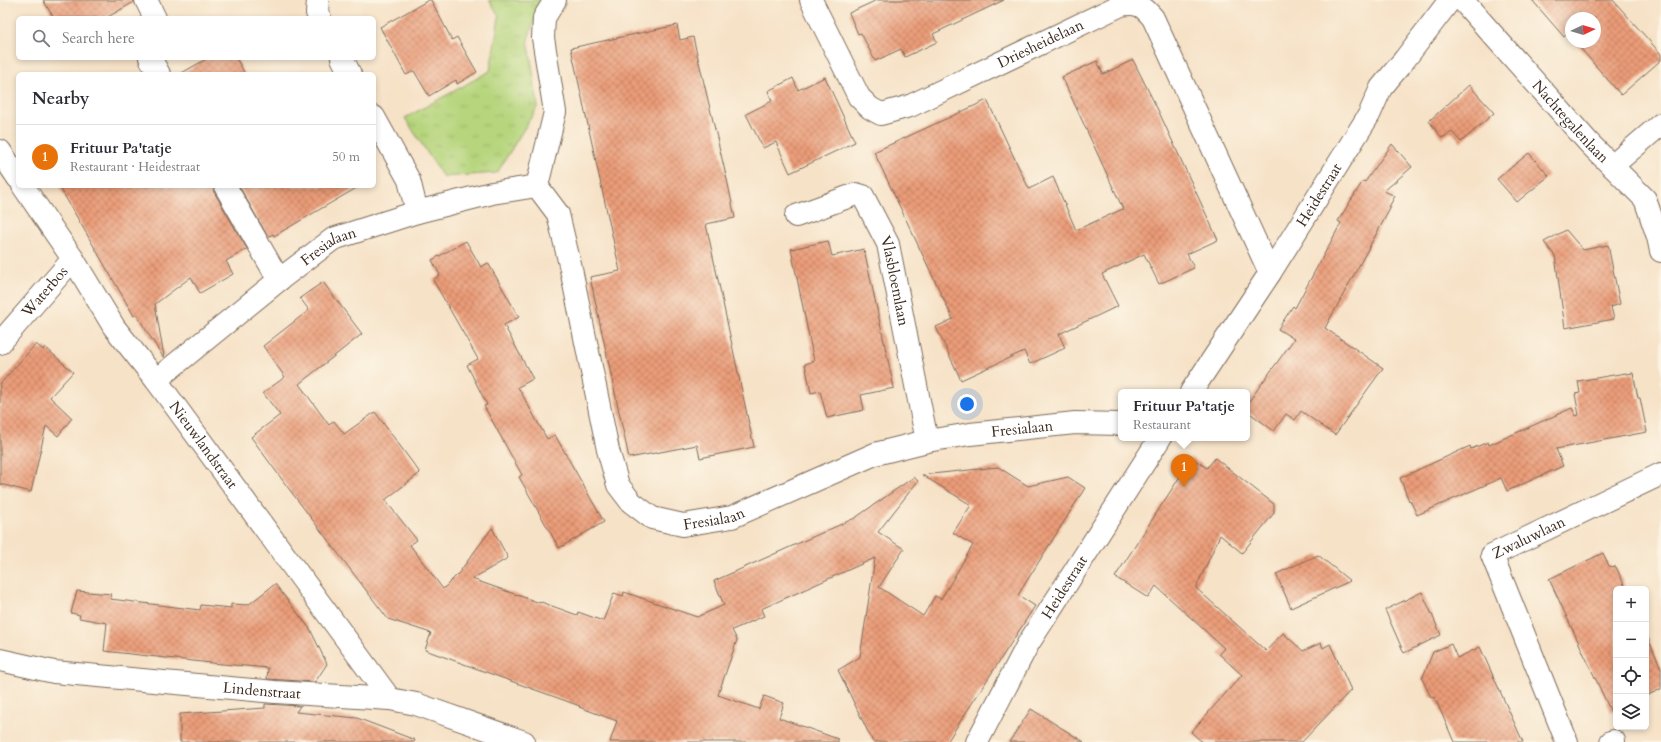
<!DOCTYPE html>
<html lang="en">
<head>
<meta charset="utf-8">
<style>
	:root { --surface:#fff; --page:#f2f2f3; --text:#2b2b33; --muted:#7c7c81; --line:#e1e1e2; --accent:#1a73e8 }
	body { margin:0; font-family:Cardo,serif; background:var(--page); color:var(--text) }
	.controls { position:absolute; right:12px; bottom:12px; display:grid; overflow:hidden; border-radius:6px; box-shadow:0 2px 6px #0003 }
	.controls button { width:36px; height:36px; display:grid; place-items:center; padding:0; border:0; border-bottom:1px solid var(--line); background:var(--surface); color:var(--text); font:20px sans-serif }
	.compass { position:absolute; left:1565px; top:12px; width:36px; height:36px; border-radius:50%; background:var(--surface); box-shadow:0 2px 6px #0003; rotate:86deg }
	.you { position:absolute; left:967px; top:404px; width:14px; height:14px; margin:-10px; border:3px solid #fff; border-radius:50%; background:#1a73e8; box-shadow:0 0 0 6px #1a73e833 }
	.badge { display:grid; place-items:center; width:26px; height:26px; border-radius:50%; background:var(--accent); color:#fff; font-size:13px; font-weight:700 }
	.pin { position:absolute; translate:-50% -33px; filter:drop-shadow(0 1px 2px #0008) }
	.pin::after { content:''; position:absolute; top:21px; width:14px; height:12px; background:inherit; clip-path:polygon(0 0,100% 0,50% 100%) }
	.popup { position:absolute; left:1118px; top:389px; width:132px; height:52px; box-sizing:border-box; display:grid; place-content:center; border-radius:6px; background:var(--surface); filter:drop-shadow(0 1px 3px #0005); font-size:13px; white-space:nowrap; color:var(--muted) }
	.popup b { font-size:15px; color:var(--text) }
	.popup::after { content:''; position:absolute; left:50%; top:100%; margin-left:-8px; border:8px solid transparent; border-top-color:var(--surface) }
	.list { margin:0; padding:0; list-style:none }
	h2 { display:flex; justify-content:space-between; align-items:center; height:52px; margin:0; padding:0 16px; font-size:17px }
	h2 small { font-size:13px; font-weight:400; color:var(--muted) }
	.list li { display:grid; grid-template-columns:26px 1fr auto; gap:12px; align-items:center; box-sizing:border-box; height:64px; padding:0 16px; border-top:1px solid var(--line) }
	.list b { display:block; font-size:15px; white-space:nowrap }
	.list p { margin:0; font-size:13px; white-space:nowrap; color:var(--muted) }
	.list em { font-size:13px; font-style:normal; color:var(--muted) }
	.icon { flex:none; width:22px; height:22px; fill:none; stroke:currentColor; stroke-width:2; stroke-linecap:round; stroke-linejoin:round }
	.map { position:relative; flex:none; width:1661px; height:742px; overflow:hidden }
	.search { position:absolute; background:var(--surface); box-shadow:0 2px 6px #0003; left:16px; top:16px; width:360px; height:44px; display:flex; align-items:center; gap:10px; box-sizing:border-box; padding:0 14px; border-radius:6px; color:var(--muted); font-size:15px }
	.panel { position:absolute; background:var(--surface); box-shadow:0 2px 6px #0003; left:16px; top:72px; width:360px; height:116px; border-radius:6px }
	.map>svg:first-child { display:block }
	.park { fill:url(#park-tufts); stroke:#78804e }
	.building { fill:url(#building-cross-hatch) }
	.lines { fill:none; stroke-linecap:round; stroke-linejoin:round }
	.street-casing { stroke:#7c6a59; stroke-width:24 }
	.street { stroke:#fff; stroke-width:22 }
	.labels { text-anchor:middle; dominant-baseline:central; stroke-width:3; stroke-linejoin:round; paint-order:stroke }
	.street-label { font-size:15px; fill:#3b2a1e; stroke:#fcf5e5 }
</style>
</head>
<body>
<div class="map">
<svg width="1661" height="742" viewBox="0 0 1661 742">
	<defs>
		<pattern id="park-tufts" width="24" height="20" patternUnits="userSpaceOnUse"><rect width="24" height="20" fill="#b6d57d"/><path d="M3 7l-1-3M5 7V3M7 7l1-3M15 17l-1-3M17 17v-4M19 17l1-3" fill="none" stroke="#9db76c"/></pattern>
		<pattern id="building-cross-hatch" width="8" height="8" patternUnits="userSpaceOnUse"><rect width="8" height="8" fill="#eb9c78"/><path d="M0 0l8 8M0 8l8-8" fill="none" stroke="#c07f62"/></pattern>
	</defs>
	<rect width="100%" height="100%" fill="#fcf5e5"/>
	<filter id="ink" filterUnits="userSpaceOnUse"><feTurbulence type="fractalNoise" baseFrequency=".025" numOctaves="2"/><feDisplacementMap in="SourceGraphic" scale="8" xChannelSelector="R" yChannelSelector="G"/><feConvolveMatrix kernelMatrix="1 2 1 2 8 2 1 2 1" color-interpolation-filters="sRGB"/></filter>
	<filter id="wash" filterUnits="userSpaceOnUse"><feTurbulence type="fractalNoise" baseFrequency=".012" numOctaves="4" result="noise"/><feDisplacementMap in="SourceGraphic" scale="16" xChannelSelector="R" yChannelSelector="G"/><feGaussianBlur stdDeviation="0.9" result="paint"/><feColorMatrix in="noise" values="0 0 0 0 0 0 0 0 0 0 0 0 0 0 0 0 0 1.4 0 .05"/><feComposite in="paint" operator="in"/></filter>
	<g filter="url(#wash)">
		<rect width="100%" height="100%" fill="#f6e2c7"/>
		<polygon class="park" points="489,0 544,0 540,5 528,39 538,106 497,173 443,177 405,118 490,71 499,17"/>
		<g id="blocks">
			<g class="building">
				<polygon points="43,0 134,0 134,2 106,18 54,18"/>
				<polygon points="429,0 431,0 452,40 457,37 477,72 457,84 456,80 429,96 414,71 406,75 380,27"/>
				<polygon points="877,0 1004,0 933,34 937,42 905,57 901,49 875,61 861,33 858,34 849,13"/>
				<polygon points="1532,0 1613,0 1661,54 1661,60 1621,95 1575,42 1595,42 1595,18 1571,18 1571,38 1567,33 1564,37"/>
				<polygon points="677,25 680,40 693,37 728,184 735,218 706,224 754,447 700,458 697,445 629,458 590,277 620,271 571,48"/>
				<polygon points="208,58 236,58 245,74 180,74"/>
				<polygon points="1133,60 1158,110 1218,240 1187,254 1194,268 1159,284 1144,254 1102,274 1118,306 1059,334 1065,348 1030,364 1024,351 961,380 936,327 953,319 874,152 987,100 1029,189 1053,177 1076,230 1123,209 1062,77 1097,61 1103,74"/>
				<polygon points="825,77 855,142 790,173 776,142 763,148 746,114 772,101 768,91 793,78 798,90"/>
				<polygon points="1469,85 1494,113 1461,142 1452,132 1442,138 1429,121"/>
				<polygon points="1392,144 1412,167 1384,191 1395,196 1389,207 1391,207 1325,328 1383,368 1335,435 1301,411 1295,420 1286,414 1274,431 1247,411 1247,404 1294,339 1278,329 1293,306 1295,308 1341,223 1338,221 1363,181 1365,182"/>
				<polygon points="1529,153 1549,176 1517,202 1497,179"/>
				<polygon points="59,186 213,186 214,192 247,249 226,261 233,274 200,293 191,277 155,304 164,357 163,357 136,314 134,316"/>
				<polygon points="239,186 360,186 274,236 273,234 268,237"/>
				<polygon points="1566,230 1583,250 1608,245 1620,304 1611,307 1614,319 1565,328 1555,256 1544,242"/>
				<polygon points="466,241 481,267 488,263 519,317 504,325 533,379 518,387 547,439 555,435 604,522 559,548 519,477 522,475 484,406 487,405 467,365 478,359 433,280 440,275 432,260"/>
				<polygon points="828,241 832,256 864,249 894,388 861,395 864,410 827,418 820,391 811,393 805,364 814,361 791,249"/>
				<polygon points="323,282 362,334 299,384 329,425 334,421 344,434 375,412 420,473 385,500 417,540 410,545 443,589 458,574 492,528 508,558 472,579 540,603 541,602 577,615 578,612 603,621 614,593 623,596 624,592 697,617 724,605 714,581 855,518 914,477 918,481 878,532 904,549 879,587 923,616 935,596 941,599 973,545 953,533 971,505 922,475 998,467 1028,486 1068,477 1085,488 1018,595 1035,606 947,742 873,742 838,670 860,657 875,558 761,609 764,616 732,630 737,640 718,695 759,709 764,696 784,703 779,718 838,739 838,742 610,742 617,721 579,707 580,706 425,650 431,633 388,619 286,485 251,437 280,415 263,393 285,377 263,346 309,310 300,298"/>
				<polygon points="36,344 43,350 45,347 73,372 50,397 72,418 58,436 46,426 31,492 0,484 0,384"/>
				<polygon points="1626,373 1626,374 1633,373 1638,398 1640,398 1647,432 1556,449 1563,466 1507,491 1501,478 1417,515 1410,500 1409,501 1400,478 1470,446 1471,449 1488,442 1489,445 1572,408 1576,416 1579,415 1575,394 1580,393 1578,381"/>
				<polygon points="1192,458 1207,468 1215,458 1274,504 1274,513 1242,553 1220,535 1196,588 1266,651 1283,633 1303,651 1321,643 1323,648 1330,644 1351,690 1302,742 1202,742 1191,732 1242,675 1219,654 1224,648 1156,586 1148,598 1115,577"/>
				<polygon points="1603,553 1609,566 1616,567 1626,589 1616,589 1616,710 1611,712 1549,579"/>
				<polygon points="1318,555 1350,581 1291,608 1276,574"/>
				<polygon points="275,584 310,629 327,664 315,682 267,679 268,668 211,663 104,651 107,623 79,618 80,615 71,613 77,591 111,594 110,599 200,610 201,605 231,608 231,604 248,605"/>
				<polygon points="1422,592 1441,635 1404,653 1385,610"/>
				<polygon points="1646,634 1661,668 1661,689 1646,696"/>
				<polygon points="1451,644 1457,658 1480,647 1523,742 1454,742 1435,698 1431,697 1422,679 1433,652"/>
				<polygon points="265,704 300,706 296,712 357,718 415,740 414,742 180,742 180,714 265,708"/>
				<polygon points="1031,709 1084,742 1009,742"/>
			</g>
		</g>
	</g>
	<g filter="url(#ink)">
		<use href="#blocks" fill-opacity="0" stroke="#7c6a59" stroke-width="1"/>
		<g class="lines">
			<defs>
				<g id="street">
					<polyline points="146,0 155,18"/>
					<polyline points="318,0 317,13 320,18"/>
					<path id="s1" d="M555,0L544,18L543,38L555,112L537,186L558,214L571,269L608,450L618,485L631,502L652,518L683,525L732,517L875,454L927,441L970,434L1075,423L1121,424"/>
					<path id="s2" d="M811,0L859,97L870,108L881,114L910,106L1121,5C1138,2 1143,6 1153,18L1270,273"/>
					<path id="s3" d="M1462,0L1589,143L1645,199L1658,237L1661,251"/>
					<polyline points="150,58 159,74"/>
					<polyline points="342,58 350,74"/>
					<polyline points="374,117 409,180 417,212"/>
					<polyline points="0,151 18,178"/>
					<polyline points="1612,166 1661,124"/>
					<path id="s4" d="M23,186L73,259L114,327L156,380L390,699"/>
					<polyline points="225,186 279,280"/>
					<path id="s5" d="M796,216L856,194L863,196L888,244L927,441"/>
					<path id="s6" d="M0,343L73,259"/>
					<path id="s7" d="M156,380L279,280L333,239L417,212L492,193L537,186"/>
					<path id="s8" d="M1191,392L1270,273L1369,115L1381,88L1405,59L1450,0"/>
					<path id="s9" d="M0,660L54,672L275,692L390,699L416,704L524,742"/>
					<path id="s10" d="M977,742L1028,644L1160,438"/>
					<path id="s11" d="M1567,742L1492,555L1661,474"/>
					<polyline points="1611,742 1614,741"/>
				</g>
			</defs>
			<use href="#street" class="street-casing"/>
			<use href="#street" class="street"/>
		</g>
	</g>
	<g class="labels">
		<g class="street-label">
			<text stroke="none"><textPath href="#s2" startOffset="311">Driesheidelaan</textPath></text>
			<text stroke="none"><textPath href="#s3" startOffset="163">Nachtegalenlaan</textPath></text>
			<text stroke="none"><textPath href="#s8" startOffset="235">Heidestraat</textPath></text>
			<text stroke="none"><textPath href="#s7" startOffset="219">Fresialaan</textPath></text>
			<text stroke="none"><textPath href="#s5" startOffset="163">Vlasbloemlaan</textPath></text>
			<text stroke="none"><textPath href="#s6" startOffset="68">Waterbos</textPath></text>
			<text stroke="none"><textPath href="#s1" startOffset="940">Fresialaan</textPath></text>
			<text stroke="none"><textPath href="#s4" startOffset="316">Nieuwlandstraat</textPath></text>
			<text stroke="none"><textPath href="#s1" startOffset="616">Fresialaan</textPath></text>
			<text stroke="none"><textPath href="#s11" startOffset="242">Zwaluwlaan</textPath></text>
			<text stroke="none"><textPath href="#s10" startOffset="178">Heidestraat</textPath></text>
			<text stroke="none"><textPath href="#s9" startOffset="264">Lindenstraat</textPath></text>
		</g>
	</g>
</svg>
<div class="controls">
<button>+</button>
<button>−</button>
<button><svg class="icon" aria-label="locate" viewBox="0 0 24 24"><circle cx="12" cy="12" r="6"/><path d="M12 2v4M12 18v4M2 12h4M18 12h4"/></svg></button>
<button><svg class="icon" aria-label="layers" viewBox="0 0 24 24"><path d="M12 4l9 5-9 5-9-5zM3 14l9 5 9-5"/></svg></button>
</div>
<svg class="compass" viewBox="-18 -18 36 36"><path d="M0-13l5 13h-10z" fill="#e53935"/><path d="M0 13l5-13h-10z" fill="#7c7c81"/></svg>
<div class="you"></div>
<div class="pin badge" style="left:1184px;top:487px;background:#e8710a">1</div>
<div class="popup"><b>Frituur Pa'tatje</b>Restaurant</div>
<div class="search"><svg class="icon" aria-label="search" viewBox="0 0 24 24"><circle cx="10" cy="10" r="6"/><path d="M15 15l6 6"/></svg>Search here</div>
<section class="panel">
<h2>Nearby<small></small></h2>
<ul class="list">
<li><span class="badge" style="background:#e8710a">1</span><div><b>Frituur Pa'tatje</b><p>Restaurant · Heidestraat</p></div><em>50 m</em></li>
</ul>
</section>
</div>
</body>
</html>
